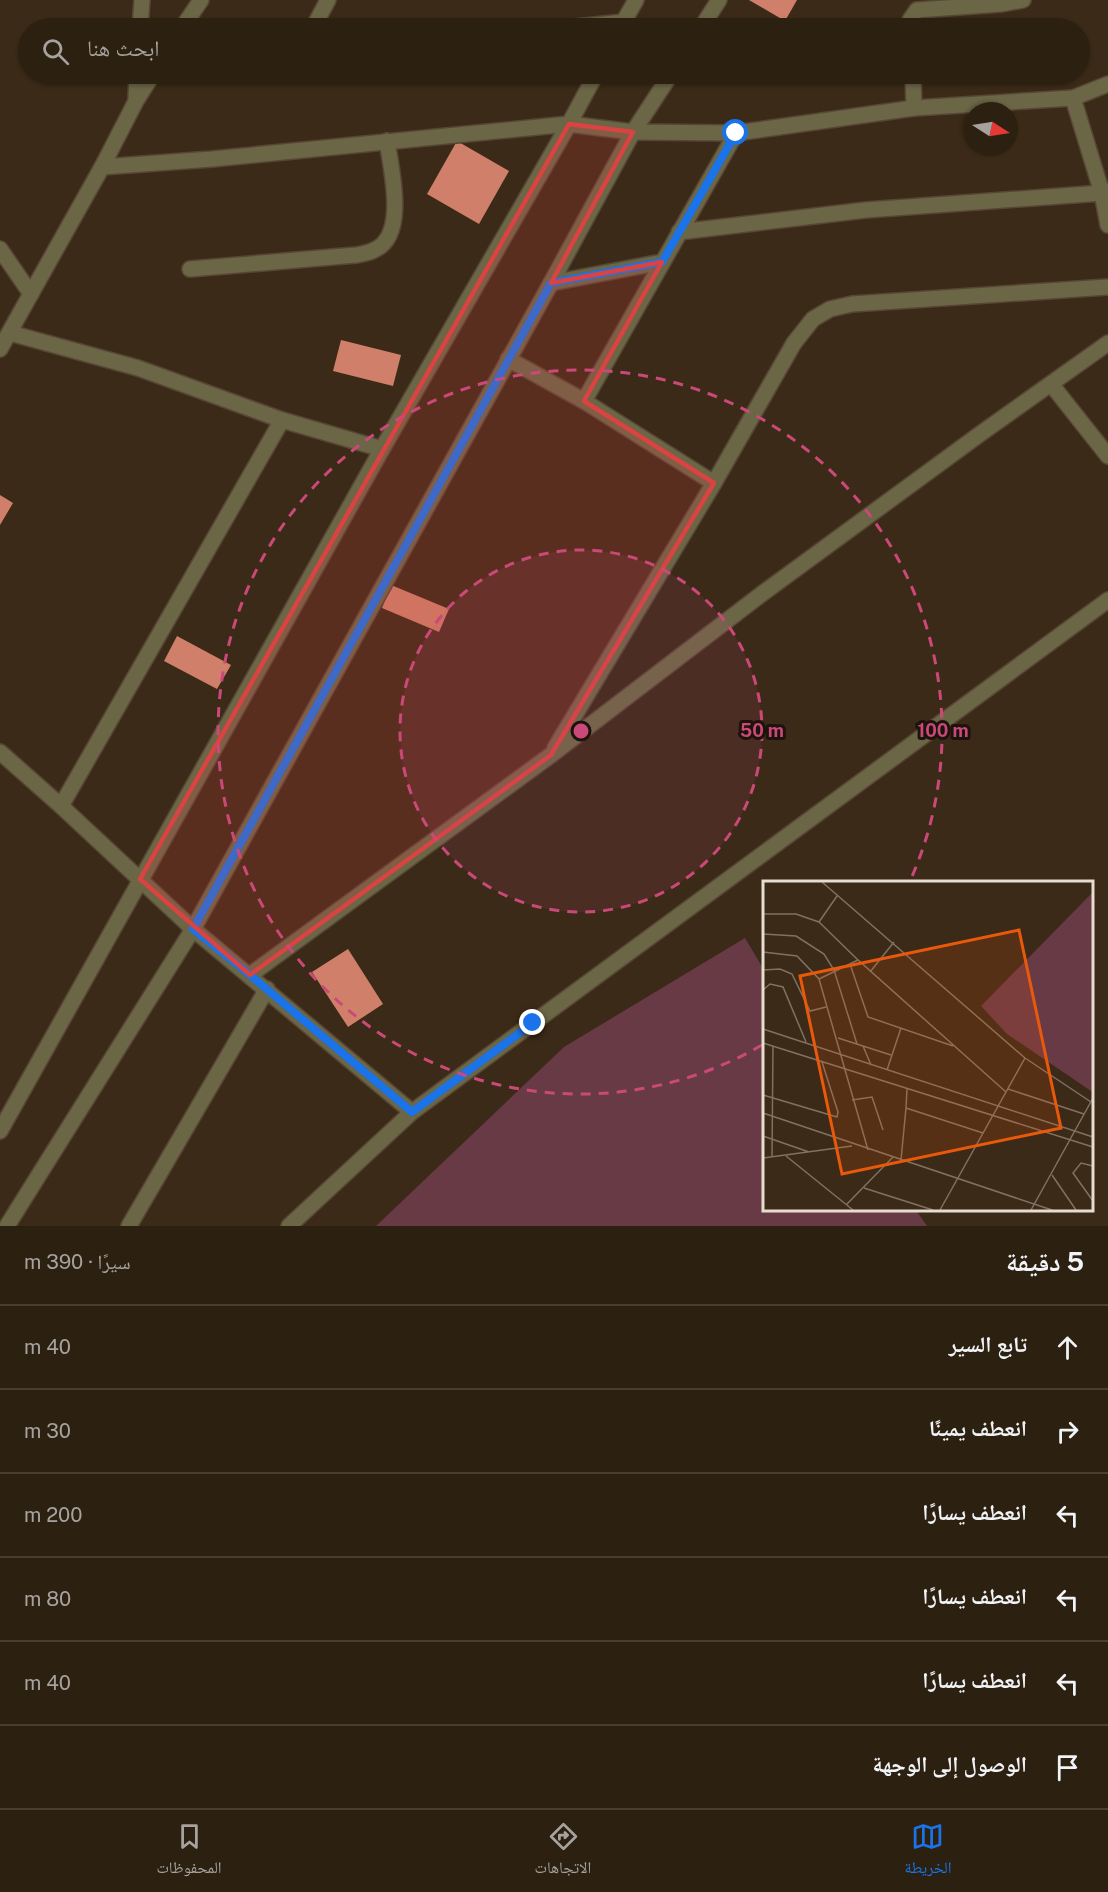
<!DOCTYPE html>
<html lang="ar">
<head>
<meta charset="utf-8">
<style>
	:root { --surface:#2c2011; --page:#34281a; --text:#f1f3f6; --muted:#a6a39f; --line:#483e31; --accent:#1a73e8 }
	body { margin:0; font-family:"Public Sans","Noto Naskh Arabic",sans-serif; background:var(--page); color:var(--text); direction:rtl }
	.compass { position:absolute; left:964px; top:102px; width:54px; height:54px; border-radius:50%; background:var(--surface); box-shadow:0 2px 4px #0004; rotate:102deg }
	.stop { position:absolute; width:18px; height:18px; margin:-14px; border:4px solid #1a73e8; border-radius:50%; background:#fff }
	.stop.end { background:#1a73e8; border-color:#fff; box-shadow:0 2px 6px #0008 }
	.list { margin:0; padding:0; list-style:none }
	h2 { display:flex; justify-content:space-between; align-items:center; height:78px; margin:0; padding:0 24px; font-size:26px }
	h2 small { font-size:20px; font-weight:400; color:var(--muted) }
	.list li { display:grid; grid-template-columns:39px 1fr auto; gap:18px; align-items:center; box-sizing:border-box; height:84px; padding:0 24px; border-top:2px solid var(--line) }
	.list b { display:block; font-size:22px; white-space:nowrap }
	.list em { font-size:20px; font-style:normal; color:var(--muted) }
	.icon { flex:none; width:33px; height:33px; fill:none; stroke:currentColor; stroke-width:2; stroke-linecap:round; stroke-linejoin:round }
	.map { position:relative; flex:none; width:1108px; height:1226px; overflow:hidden; direction:ltr }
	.search { position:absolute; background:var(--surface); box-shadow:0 2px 4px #0004; left:18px; right:18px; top:18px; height:66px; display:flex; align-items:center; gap:15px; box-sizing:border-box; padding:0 21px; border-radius:33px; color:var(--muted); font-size:22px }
	.sheet { height:582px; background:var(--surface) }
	nav { display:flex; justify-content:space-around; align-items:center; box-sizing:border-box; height:84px; border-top:2px solid var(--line); background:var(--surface); font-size:16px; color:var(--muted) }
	nav a { display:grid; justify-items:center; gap:3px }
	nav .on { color:var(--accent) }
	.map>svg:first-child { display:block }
	.green { fill:#683a46 }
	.building { fill:#d0806a }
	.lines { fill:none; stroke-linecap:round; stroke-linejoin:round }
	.minor-casing { stroke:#574635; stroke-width:18 }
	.minor { stroke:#6b6646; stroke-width:15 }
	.route { stroke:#1a73e8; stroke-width:8 }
	.marked { fill:#d94341; fill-opacity:0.2; stroke:#d94341; stroke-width:4.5; stroke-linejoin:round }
	.ring { fill:none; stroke:#cb4978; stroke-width:3; stroke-dasharray:10 8 }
	.inset-road { fill:none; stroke:#807161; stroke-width:1.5 }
	.view { fill:#e8590c; fill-opacity:0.15; stroke:#e8590c; stroke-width:3 }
	.inset-edge { fill:none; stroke:#e7dcd0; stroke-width:3 }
	.centre { fill:#cb4978; stroke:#1c140c; stroke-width:3 }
	.ring-label { font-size:18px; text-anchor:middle; font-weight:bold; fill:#cb4978; stroke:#1c140c; stroke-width:6; stroke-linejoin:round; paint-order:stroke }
</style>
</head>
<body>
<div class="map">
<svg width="1108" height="1226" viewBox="0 0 1108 1226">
	<rect width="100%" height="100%" fill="#3b2a17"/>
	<polygon class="green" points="745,938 764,970 764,1210 916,1210 927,1226 376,1226 564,1047"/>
	<g class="building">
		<polygon points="749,0 797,0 785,21"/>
		<polygon points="457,141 509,171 479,224 427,194"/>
		<polygon points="341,340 401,355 393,386 333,371"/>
		<polygon points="0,495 13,503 0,525"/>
		<polygon points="391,585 449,609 439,632 382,608"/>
		<polygon points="177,636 231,665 217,689 164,661"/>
		<polygon points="348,949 383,1004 348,1027 312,972"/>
	</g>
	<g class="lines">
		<defs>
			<g id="minor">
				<polyline points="140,28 142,0"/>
				<polyline points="182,28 201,0"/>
				<polyline points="313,28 328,0"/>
				<polyline points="565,28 624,22"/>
				<polyline points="620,28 636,0"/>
				<polyline points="701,28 719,0"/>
				<polyline points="910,28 910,20 917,10 1001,4 1023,0"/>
				<polyline points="913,74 914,108"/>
				<polyline points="136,98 137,74"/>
				<polyline points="1073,98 1102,193 1108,225"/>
				<polyline points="102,167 212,159 569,124 633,132 736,133 914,108 1073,98 1108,84"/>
				<polyline points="679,232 866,210 1102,193 1108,191"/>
				<polyline points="0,249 31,294"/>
				<path d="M190,269L356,255C362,254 369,253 374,250C408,236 391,169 387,141"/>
				<polyline points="551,283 662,262"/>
				<polyline points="10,333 138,368 282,420 61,806"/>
				<polyline points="0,349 102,167 136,101 153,74"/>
				<polyline points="508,359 584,401 714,483"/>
				<polyline points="1051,384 1108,456"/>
				<polyline points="584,401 736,133"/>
				<polyline points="282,420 382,449"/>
				<polyline points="555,748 714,483 794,343 813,319 830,309 852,304 1108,287"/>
				<polyline points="0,752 61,806 193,929 412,1112"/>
				<polyline points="250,975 551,755 763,593 980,434 1108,343"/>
				<polyline points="0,1131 382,449 569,124 596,74"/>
				<polyline points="7,1226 193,929 551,283 633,132 671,74"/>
				<polyline points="129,1226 267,989"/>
				<polyline points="289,1226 412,1112 1108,600"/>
			</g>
		</defs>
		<use href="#minor" class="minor-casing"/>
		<use href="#minor" class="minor"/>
	</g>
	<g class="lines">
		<polyline class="route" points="533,1023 412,1112 250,975 193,929 551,283 662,262 736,133"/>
	</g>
	<path class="marked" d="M569,124L633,132L551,283L662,262L584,401L714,483L551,755L250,975L140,879Z"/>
	<circle cx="581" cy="731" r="181" fill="#cb4978" fill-opacity=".12"/>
	<g class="ring">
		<circle cx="581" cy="731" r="181"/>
		<path d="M762 1045A362 362 0 1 1 910 881"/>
	</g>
	<g transform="translate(763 881)">
		<rect width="330" height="330" fill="#3b2a17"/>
		<path d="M330,11V208L328,210L244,153L218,125Z" fill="#683a46"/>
		<path class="inset-road" d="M59,1L262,177L328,221M0,33H33L56,41L74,15M56,41L95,79M0,53L33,55L61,73L71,89L94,163M0,71L34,75L56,98L105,269M87,83L105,136L190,165M0,89L17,88L29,93L47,130L63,126M107,91L131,61M56,98L95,79L243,211M0,109L7,103L20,106L43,161M0,148L330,256M75,157L128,174M0,162L330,266M100,165L108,184M124,189L138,147M245,208L321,233M0,214L74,236L75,231L59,181M89,219L109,216L120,249M143,227L144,208M0,232L289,329M0,255L46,271M23,275L90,329M9,276L10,165M0,277L89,265M138,279L143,227L220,252M330,285L318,282L310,292L330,320M289,294L313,329M101,307L170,329M83,324L130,276M177,329L262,177M268,329L330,217"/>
		<path class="view" d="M256,49L298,247L79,293L37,95Z"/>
		<rect width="330" height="330" class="inset-edge"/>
	</g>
	<circle cx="581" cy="731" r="9" class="centre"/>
	<g class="ring-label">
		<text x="762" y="737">50 m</text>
		<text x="943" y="737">100 m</text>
	</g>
</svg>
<svg class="compass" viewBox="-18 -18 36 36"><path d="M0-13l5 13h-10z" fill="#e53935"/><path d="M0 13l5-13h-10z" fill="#a6a39f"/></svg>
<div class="stop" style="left:736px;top:133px"></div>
<div class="stop end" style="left:533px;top:1023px"></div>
<div class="search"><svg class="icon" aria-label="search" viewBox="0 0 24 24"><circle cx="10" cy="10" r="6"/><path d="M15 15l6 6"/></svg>ابحث هنا</div>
</div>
<section class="sheet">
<h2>5 دقيقة<small>سيرًا · 390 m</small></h2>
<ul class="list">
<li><svg class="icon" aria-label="ahead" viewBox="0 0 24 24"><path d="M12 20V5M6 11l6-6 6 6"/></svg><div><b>تابع السير</b></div><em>40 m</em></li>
<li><svg class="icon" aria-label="right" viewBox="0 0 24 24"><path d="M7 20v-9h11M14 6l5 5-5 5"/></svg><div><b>انعطف يمينًا</b></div><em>30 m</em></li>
<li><svg class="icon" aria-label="left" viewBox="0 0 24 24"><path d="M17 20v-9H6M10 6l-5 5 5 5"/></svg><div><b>انعطف يسارًا</b></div><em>200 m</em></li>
<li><svg class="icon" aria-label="left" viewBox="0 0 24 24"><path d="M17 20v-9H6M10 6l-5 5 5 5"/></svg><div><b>انعطف يسارًا</b></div><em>80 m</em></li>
<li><svg class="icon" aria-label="left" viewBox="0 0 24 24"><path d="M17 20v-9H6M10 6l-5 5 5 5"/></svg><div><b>انعطف يسارًا</b></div><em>40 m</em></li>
<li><svg class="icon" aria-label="arrive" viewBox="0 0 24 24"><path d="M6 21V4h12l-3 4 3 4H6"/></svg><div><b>الوصول إلى الوجهة</b></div></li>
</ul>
</section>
<nav>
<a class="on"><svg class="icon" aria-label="map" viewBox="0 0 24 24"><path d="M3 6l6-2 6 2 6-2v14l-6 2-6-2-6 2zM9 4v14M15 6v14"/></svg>الخريطة</a>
<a><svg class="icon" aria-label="directions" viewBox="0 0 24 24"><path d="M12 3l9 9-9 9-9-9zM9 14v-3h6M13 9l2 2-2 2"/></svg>الاتجاهات</a>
<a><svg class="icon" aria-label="saved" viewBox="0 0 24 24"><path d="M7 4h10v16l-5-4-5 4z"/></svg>المحفوظات</a>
</nav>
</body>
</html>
